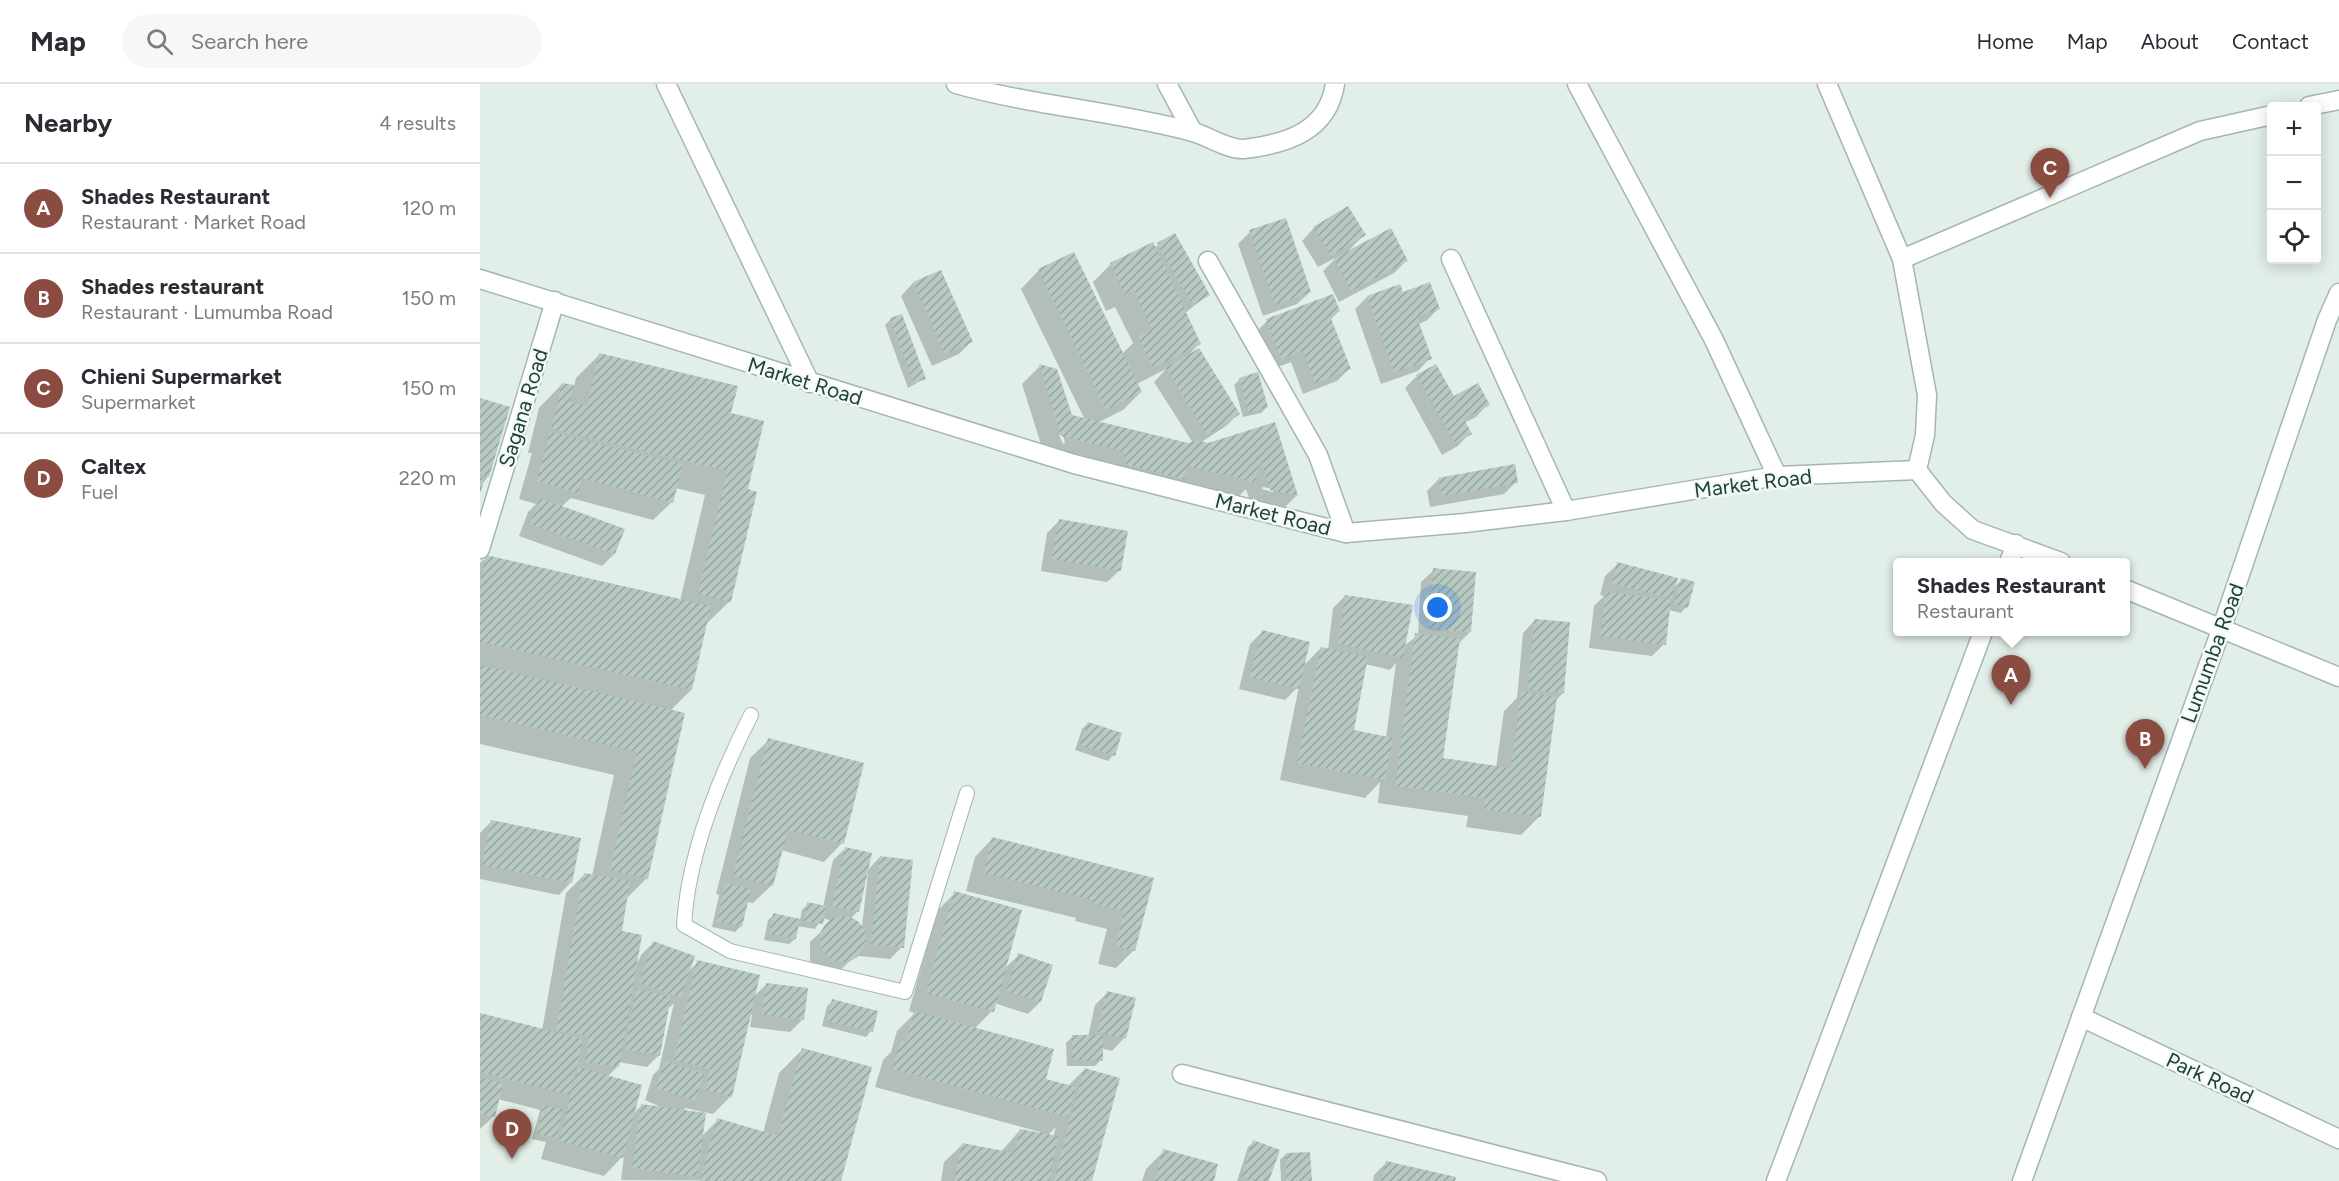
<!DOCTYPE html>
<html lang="en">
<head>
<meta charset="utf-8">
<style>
	:root { --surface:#fff; --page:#f7f7f7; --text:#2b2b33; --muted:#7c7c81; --line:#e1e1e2; --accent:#8a4b40 }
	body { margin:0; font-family:Figtree,sans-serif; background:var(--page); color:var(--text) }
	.controls { position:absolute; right:18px; top:18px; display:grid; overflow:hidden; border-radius:6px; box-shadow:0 3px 15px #0003 }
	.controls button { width:54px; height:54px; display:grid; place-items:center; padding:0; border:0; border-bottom:2px solid var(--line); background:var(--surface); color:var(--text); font:30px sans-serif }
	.you { position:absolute; left:958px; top:524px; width:21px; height:21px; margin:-15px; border:4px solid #fff; border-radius:50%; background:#1a73e8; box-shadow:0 0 0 9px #1a73e833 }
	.badge { display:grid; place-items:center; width:39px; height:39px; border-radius:50%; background:var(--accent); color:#fff; font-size:20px; font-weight:700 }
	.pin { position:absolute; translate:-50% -50px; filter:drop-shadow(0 2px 3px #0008) }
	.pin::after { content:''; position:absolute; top:32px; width:21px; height:18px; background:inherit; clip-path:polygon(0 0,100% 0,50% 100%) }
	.popup { position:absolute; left:1413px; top:474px; width:237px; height:78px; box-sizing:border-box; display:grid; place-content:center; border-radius:6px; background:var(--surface); filter:drop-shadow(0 2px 4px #0005); font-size:20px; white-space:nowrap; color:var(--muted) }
	.popup b { font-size:22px; color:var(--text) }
	.popup::after { content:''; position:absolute; left:50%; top:100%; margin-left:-12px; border:12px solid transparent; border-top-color:var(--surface) }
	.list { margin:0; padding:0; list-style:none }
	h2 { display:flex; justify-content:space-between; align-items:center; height:78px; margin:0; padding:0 24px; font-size:26px }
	h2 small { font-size:20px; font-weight:400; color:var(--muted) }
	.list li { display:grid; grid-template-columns:39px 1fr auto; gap:18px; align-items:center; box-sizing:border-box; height:90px; padding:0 24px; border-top:2px solid var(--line) }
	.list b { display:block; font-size:22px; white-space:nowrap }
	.list p { margin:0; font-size:20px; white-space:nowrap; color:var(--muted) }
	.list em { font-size:20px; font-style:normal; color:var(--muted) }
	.icon { flex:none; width:33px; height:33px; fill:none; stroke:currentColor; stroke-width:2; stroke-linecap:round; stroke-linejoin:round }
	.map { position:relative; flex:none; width:1859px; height:1097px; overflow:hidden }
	header { display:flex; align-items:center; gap:36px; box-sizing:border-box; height:84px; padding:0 30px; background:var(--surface); border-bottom:2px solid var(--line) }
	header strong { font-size:28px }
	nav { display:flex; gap:33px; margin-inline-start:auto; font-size:21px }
	.search { width:420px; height:54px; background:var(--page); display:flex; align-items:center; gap:15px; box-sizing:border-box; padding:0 21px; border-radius:33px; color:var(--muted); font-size:22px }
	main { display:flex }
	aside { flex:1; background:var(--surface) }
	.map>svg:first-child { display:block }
	.shadow { fill:#0003; fill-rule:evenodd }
	.building { fill:url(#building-hatch) }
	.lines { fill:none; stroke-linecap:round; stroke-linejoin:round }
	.lane-casing { stroke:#a4b7af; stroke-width:16 }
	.street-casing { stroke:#a4b7af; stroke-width:21 }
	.lane { stroke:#fff; stroke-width:14 }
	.street { stroke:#fff; stroke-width:18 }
	.labels { text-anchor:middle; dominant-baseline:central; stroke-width:5; stroke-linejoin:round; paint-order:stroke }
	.street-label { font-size:21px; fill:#204237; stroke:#f4faf6 }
</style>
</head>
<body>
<header>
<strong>Map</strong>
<div class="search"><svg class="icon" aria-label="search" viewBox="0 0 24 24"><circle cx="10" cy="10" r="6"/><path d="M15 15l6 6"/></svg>Search here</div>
<nav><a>Home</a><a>Map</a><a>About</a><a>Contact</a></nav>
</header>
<main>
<aside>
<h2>Nearby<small>4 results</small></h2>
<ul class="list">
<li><span class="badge">A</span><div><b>Shades Restaurant</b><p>Restaurant · Market Road</p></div><em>120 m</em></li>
<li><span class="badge">B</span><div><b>Shades restaurant</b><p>Restaurant · Lumumba Road</p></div><em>150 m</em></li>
<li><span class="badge">C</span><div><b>Chieni Supermarket</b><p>Supermarket</p></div><em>150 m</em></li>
<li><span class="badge">D</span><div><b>Caltex</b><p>Fuel</p></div><em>220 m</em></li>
</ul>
</aside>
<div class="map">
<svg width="1859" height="1097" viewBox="0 0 1859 1097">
	<defs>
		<pattern id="building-hatch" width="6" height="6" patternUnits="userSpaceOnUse" patternTransform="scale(1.5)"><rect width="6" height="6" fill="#b7c9c1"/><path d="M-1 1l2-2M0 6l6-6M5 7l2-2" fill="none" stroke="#94a59e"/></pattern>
	</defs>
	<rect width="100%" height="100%" fill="#e2eee8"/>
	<g class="shadow">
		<polygon points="834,144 884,151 867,168 926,177 914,189 859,218 843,187 857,173 838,183 822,157"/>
		<polygon points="770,148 830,208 817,220 783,232 758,160"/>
		<path d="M678,161L729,210L705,229L720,259L709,270L758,330L746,342L720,359L728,360L794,340L816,412L798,430L772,424L766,405L756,415L696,401L685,412L629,399L625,385L564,370L542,300L560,282L576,286L590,332L605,336L541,205L559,186L642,270L653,259L635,223L626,227L613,198L631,180L674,165ZM686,285L674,298L713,359L708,361L617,339L643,326L661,308L657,300ZM579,351H583L585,359L583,360ZM783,403L793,405V408L782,405Z"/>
		<polygon points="460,188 491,258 479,270 452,282 421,212 433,199"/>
		<polygon points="920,202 922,210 958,225 946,237 938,240 950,274 938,287 901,300 875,225 887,213"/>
		<polygon points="859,227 850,236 869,285 857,297 823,310 811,278 789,286 775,249 787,237"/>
		<polygon points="411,235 444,295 428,304 405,241"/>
		<path d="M120,270L250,331L266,406L250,517L226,540L211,606L190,627L167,794L146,815L140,848L154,886L161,871L173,859L209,887L218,878L273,913L286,901L322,936L310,948L270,943L272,931L270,930L251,1012L233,1030L224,1028L221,1053L238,1036L283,1049L299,989L322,966L359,1097L141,1096L144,1071L124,1092L61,1075L66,1058L52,1055L60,1026L18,1015L13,1033L0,1045V931L62,947L86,809L104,791L112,792L134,691L0,660V479L7,473L200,517L225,411L195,404L192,418L173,436L91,414L81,423L134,470L122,482L39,452L48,428L56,420L39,415L52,369H48L59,324L82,300L94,303L96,294ZM194,919L179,985L173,991L165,1016L185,1025L162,1021L153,1030L127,993L137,983L138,978L167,983L179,971L187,926ZM206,1024L223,1028V1030L203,1027Z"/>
		<polygon points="937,292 973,314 1008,320 996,333 984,339 990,349 978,362 962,371 925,304"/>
		<polygon points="760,295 787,323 781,329 763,333 754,301"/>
		<polygon points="0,315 8,392 0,404"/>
		<polygon points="959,395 1036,398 1024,410 950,423 947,407"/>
		<polygon points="579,437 640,486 627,498 561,487 567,449"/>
		<polygon points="1138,480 1194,504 1202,495 1206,523 1201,529 1189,526 1184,560 1172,572 1109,564 1114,522 1124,512 1120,511 1125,492"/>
		<path d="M954,486L990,548L978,560L961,676L1016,684L1024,627L1037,614L1043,549L1055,536L1083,609L1076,616L1060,732L1041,751L986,743L988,732L898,719L900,698L885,714L800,696L819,602L805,616L759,605L770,560L783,547L822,583L841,564L848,566L853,524L865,512L924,562L938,551L941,498ZM916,579L906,654L872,647L885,580L910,586Z"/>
		<polygon points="608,639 633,671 628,677 595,666 602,645"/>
		<polygon points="289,656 362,759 344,778 301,766 292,801 273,819 267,818 261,842 255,848 232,843 239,811 236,810 270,674"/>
		<polygon points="11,738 91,798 79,811 0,795 0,749"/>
		<polygon points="513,754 672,795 654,866 636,884 618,880 627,845 595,837 596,834 486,807 495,773"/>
		<path d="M366,764L386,788L400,773L422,863L410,875L379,872L380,868L359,887L334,883L330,877V858L352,837L342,834L335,845L317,842L315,855L309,860L284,856L288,836L294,831L320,836L322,826L328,820L343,823L353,776ZM386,789H388L382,843L370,835L377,828Z"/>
		<path d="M475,809L523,886L539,871L560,918L548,930L514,919L512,927L494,945L565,996L588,1002L605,985L610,1097H461L464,1078L483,1060L521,1068L540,1046L559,1050L560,1048L395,1003L403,976L411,968L417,947L435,929L429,927L457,827ZM576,1043L573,1053L567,1052Z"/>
		<polygon points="627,909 644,954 632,967 621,964 621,976 615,982 587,982 586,959 592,953 608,953 615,921"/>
		<polygon points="353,917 391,947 386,953 342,942 347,922"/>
		<polygon points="774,1058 787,1097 757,1097 768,1063"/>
		<polygon points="684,1067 732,1097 662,1097 666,1085"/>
		<polygon points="806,1070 830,1097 801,1097 800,1076"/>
		<polygon points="906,1079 973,1097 893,1097 894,1091"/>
	</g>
	<g class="building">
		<polygon points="868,122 886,151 851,172 833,143"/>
		<polygon points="806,134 831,208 795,221 769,146"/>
		<polygon points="911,144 928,177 871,207 854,174"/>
		<polygon points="695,149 730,211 713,221 677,159"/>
		<polygon points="673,158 721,260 673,284 658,252 672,245 654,206 645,210 630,179"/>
		<polygon points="594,168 662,308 626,326 558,185"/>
		<polygon points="461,186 493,258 465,270 433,198"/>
		<polygon points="950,198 960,225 937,233 952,275 914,288 887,212 920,200 923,208"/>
		<polygon points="853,210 860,227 850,232 871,285 835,299 823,267 801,275 786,235"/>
		<polygon points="422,230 446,295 434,299 410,234"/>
		<polygon points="719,264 760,330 727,351 686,284"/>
		<polygon points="119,269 258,302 251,329 284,337 268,405 277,408 251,518 218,510 247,387 71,345 82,299 94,301 90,318 107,322"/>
		<polygon points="559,280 577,285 592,331 708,359 717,356 728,359 795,338 818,412 790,406 781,375 775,398 707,382 704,395 647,381 643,367 581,352"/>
		<polygon points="956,280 974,312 998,299 1010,321 984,335 992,350 975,359 936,291"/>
		<polygon points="778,288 788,323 769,329 759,294"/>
		<polygon points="0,314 30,323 9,393 0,390"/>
		<polygon points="70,348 203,380 193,419 102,394 98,409 57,397"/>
		<polygon points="1035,380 1038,399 962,412 958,394"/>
		<polygon points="0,393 4,395 1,408 0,407"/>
		<polygon points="60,414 145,445 135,470 50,440"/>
		<polygon points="579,435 648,447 641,487 572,475"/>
		<polygon points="6,471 231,522 212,606 0,558 0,499"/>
		<polygon points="1137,478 1198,494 1192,515 1132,499"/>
		<polygon points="953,484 996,488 991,548 949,545"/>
		<polygon points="1201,494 1215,498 1208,524 1194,520"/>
		<polygon points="1126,508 1191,516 1186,561 1120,552"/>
		<polygon points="865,511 933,521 923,574 858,560"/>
		<polygon points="1054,535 1090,538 1084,609 1048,606"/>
		<polygon points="782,546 830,558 819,605 770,593"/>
		<polygon points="935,549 980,555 963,674 1031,684 1041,607 1077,613 1061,733 1004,725 1005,714 915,702"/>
		<polygon points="841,563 888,573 874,646 913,654 905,696 817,679"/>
		<polygon points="0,581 205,629 168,795 130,786 157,668 0,631"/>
		<polygon points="608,638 642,649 635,672 600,661"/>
		<polygon points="288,654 384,679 364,760 308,746 293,802 253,792"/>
		<polygon points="11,736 101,754 92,799 2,781"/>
		<polygon points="512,753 674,794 655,867 636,862 644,827 613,819 613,816 504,789"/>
		<polygon points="365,763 392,769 379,828 352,822"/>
		<polygon points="400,772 433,776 424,864 391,860"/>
		<polygon points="104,789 150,797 142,847 162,851 139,983 105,978 109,952 76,947"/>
		<polygon points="245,799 271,805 262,843 237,837"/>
		<polygon points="474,807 542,826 514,928 446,909"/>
		<polygon points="327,818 346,822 343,840 324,837"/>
		<polygon points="293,829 320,835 316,855 289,850"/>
		<circle cx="363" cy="855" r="23"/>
		<polygon points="173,857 215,872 201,914 159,899"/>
		<polygon points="538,869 573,881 561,918 526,907"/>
		<polygon points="217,876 280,891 252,1013 225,1006 230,985 194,976"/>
		<polygon points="286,899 328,904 324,936 282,931"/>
		<polygon points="156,905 191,912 180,972 145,965"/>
		<polygon points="627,907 656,914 646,955 617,948"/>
		<polygon points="352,915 398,927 393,948 347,937"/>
		<polygon points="434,927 574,965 566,995 596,1003 588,1033 412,985 421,956 426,959"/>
		<polygon points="0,929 103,955 90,1011 0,988"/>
		<polygon points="592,951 623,951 623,977 592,976"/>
		<polygon points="322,964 392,983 361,1097 220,1097 237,1034 298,1052"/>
		<polygon points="185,977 224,990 215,1017 176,1004"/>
		<polygon points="98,983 162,1001 143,1074 79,1057"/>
		<polygon points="604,984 640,994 612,1097 574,1097"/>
		<polygon points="0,994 23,999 15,1033 0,1030"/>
		<polygon points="161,1020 226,1029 217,1093 152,1084"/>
		<polygon points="63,1021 82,1025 77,1054 57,1050"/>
		<polygon points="540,1045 578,1052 569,1097 474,1097 482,1059 534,1069"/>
		<polygon points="773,1056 800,1066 789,1097 772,1097 761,1093"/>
		<polygon points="683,1065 738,1080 734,1097 675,1097"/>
		<polygon points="830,1068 832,1097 806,1097 806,1069"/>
		<polygon points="906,1077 976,1093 975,1097 901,1097"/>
	</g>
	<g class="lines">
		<defs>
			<path id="lane" d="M271,631C239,694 208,770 204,841L250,867L425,908L487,709"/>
			<g id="street">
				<polyline points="186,0 330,299"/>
				<path d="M476,0C554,22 635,27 713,48C728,52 748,66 764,65C807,60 848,47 855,0"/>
				<polyline points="687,0 713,48"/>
				<polyline points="1097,0 1234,256 1297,392"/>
				<polyline points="1347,0 1422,175 1447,311 1445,351 1437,386"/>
				<polyline points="1829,22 1859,16"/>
				<polyline points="971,175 1086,427"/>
				<polyline points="1422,175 1720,47 1792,31"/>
				<polyline points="728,177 838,371 866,449"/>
				<polyline points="0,195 594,380 866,449 985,439 1086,427 1297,392 1437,386 1463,419 1493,446 1581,478"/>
				<polyline points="0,465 75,217"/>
				<polyline points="1529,478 1536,460"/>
				<polyline points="1645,505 1859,593"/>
				<polyline points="1601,933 1859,1055"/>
				<polyline points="702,990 1117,1097"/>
				<polyline points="1296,1097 1503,548"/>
				<polyline points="1542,1097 1741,546 1847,236 1859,209"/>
			</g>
		</defs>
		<use href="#lane" class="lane-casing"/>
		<use href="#street" class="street-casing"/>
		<use href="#lane" class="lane"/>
		<use href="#street" class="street"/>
	</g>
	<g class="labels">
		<g class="street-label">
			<text transform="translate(325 297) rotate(17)">Market Road</text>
			<text transform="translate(43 324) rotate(-73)">Sagana Road</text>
			<text transform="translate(1273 399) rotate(-7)">Market Road</text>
			<text transform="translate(793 430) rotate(14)">Market Road</text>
			<text transform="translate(1732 569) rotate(-70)">Lumumba Road</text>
			<text transform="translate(1730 994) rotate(25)">Park Road</text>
		</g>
	</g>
</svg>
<div class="controls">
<button>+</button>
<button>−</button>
<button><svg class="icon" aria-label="locate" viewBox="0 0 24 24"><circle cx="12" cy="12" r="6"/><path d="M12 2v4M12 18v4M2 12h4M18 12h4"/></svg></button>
</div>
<div class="you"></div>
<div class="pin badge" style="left:1531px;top:621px">A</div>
<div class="popup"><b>Shades Restaurant</b>Restaurant</div>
<div class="pin badge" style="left:1665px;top:685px">B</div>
<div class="pin badge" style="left:1570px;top:114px">C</div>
<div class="pin badge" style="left:32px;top:1075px">D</div>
</div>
</main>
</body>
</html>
